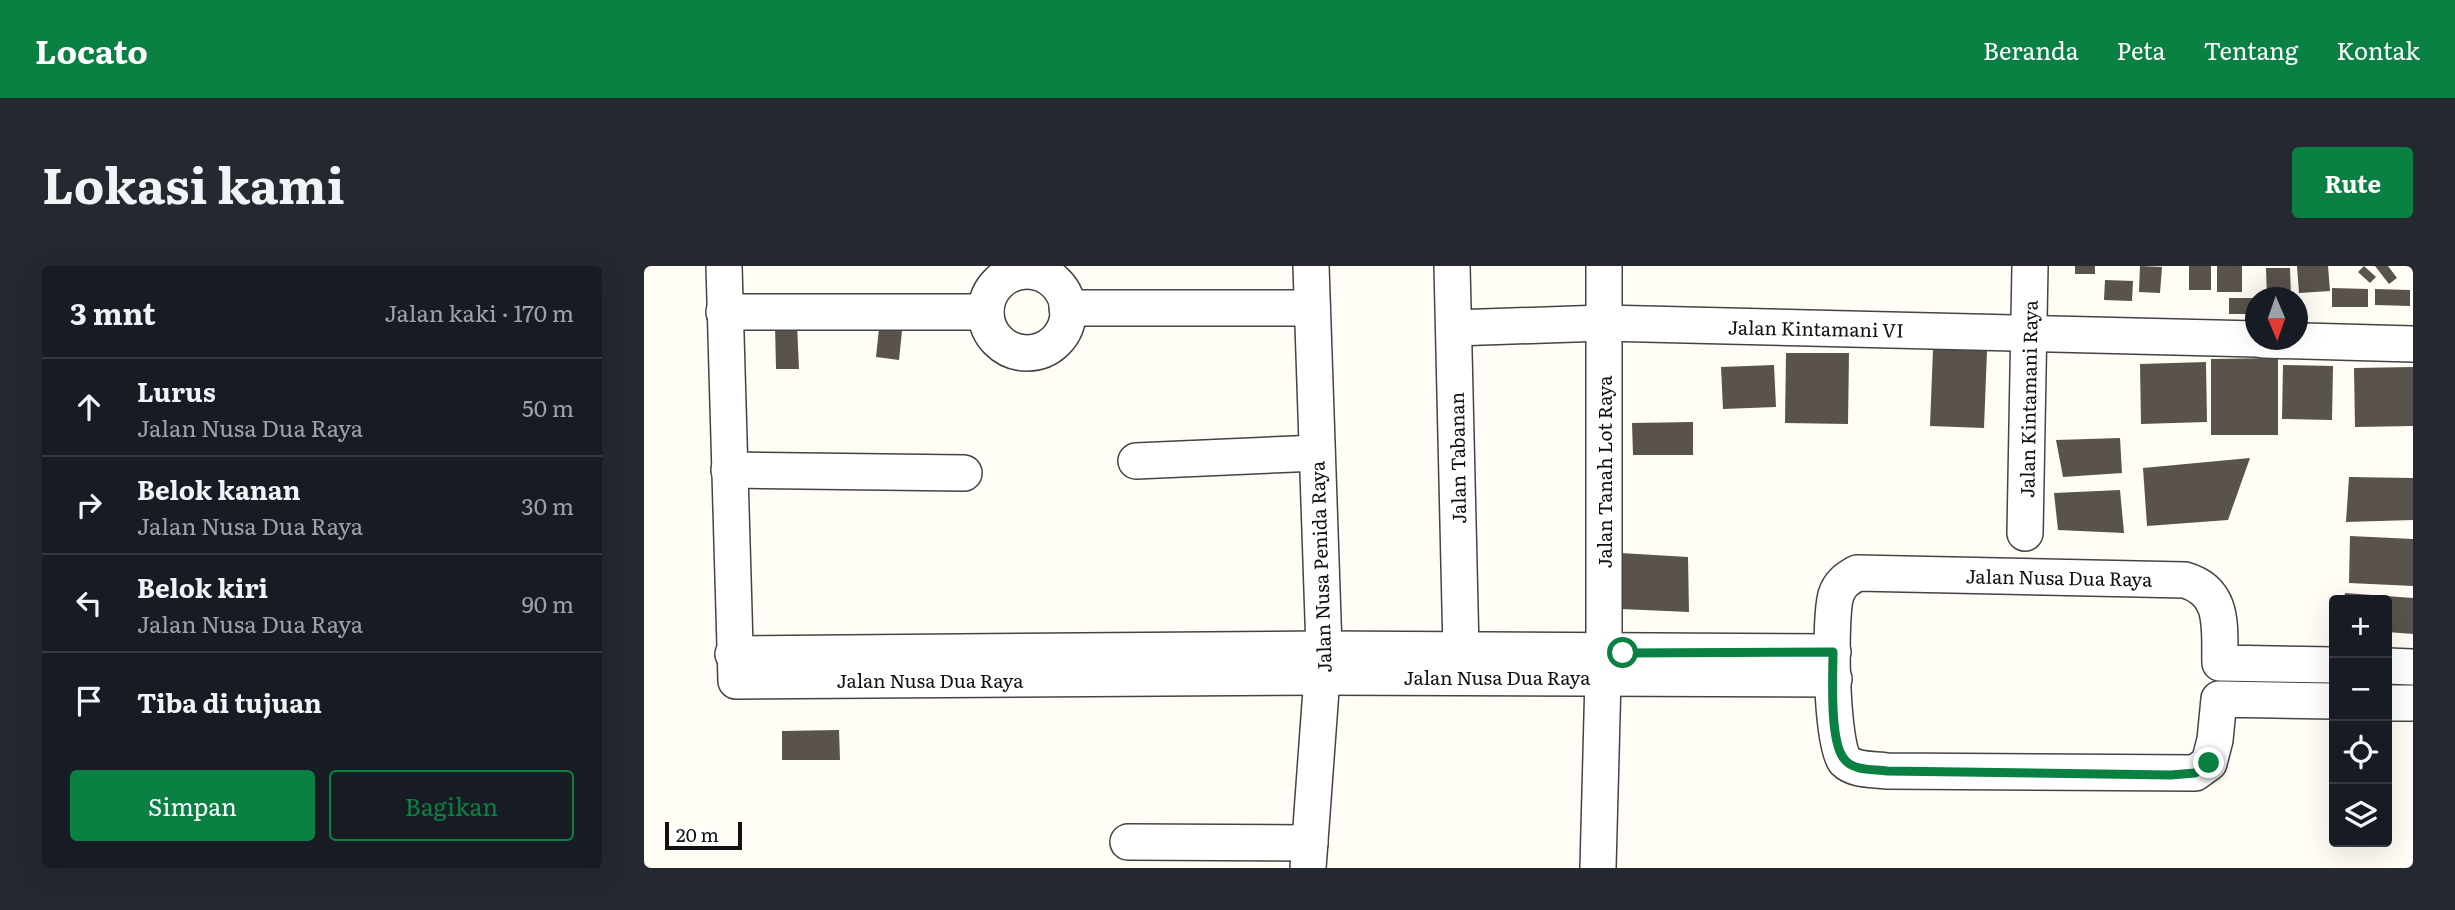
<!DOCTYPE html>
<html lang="id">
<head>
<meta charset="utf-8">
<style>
	:root { --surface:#171b24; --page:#242831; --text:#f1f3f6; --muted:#9ea1a6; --line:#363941; --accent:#0b8043 }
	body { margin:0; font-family:Literata,serif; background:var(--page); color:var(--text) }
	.controls { position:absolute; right:21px; bottom:21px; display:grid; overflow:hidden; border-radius:7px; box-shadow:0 7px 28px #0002 }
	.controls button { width:63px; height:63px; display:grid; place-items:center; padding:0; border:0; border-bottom:2px solid var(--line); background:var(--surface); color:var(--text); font:35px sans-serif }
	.compass { position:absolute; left:1601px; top:21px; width:63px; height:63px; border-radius:50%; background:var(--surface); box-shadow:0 7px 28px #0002; rotate:178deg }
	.scale { position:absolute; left:21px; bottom:18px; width:77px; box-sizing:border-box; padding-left:7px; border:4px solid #111; border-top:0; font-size:19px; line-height:24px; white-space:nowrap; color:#111; -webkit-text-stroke:5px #fff; paint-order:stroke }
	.stop { position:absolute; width:21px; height:21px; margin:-16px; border:5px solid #0b8043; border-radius:50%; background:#fff }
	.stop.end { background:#0b8043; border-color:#fff; box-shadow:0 2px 7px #0008 }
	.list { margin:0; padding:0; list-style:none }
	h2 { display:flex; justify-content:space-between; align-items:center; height:91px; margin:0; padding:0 28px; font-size:30px }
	h2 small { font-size:23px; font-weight:400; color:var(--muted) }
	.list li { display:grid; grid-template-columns:46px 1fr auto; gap:21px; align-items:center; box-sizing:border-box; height:98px; padding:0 28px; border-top:2px solid var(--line) }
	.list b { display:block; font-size:26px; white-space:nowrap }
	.list p { margin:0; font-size:23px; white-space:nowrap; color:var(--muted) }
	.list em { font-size:23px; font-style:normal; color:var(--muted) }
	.actions { display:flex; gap:14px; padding:21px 28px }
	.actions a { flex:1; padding:16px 0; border:2px solid var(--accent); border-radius:7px; text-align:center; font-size:24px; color:var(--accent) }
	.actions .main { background:var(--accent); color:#fff }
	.icon { flex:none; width:38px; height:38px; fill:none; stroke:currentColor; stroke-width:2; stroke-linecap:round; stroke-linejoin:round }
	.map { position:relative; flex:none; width:1769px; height:602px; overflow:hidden; border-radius:7px }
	header { display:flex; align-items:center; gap:42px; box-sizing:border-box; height:98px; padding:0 35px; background:var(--accent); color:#fff }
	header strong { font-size:33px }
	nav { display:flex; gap:38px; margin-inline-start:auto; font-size:24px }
	.intro { display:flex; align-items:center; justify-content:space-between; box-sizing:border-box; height:168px; padding:0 42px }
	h1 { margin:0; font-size:49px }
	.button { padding:18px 32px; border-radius:7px; background:var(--accent); color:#fff; font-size:24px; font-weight:700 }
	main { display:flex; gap:42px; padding:0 42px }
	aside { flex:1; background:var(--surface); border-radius:7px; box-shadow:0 7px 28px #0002 }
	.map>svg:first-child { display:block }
	.building { fill:#5a524d }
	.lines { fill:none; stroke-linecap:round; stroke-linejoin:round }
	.minor-casing { stroke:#444; stroke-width:38 }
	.minor { stroke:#fff; stroke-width:35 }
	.route { stroke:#0b8043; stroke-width:9 }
	.labels { text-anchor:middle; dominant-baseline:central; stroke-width:7; stroke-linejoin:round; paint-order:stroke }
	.street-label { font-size:19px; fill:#111; stroke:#fff }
</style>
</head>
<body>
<header>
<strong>Locato</strong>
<nav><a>Beranda</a><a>Peta</a><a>Tentang</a><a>Kontak</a></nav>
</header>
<div class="intro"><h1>Lokasi kami</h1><a class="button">Rute</a></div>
<main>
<aside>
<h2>3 mnt<small>Jalan kaki · 170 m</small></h2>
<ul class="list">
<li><svg class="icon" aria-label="ahead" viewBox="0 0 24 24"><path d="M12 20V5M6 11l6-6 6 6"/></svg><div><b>Lurus</b><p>Jalan Nusa Dua Raya</p></div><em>50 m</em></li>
<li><svg class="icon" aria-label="right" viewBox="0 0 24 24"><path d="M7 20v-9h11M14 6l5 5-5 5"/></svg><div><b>Belok kanan</b><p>Jalan Nusa Dua Raya</p></div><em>30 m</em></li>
<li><svg class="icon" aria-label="left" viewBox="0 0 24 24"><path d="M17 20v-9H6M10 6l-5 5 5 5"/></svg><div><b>Belok kiri</b><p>Jalan Nusa Dua Raya</p></div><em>90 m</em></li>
<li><svg class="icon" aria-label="arrive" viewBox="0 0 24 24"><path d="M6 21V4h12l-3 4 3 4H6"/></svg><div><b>Tiba di tujuan</b></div></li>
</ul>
<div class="actions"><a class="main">Simpan</a><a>Bagikan</a></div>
</aside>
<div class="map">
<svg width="1769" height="602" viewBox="0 0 1769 602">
	<rect width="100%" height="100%" fill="#fffdf5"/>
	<g class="building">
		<rect x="1431" y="0" width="20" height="8"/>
		<polygon points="1496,0 1518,1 1516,27 1495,26"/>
		<rect x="1545" y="0" width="22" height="24"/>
		<rect x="1573" y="0" width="25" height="26"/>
		<polygon points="1653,0 1684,0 1686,25 1655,27"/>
		<polygon points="1720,0 1732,11 1726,17 1714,6"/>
		<polygon points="1731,0 1744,0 1753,12 1745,18"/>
		<polygon points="1622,2 1646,2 1647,31 1623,32"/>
		<polygon points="1461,14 1489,15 1488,35 1460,34"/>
		<polygon points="1688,22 1724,23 1724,41 1688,41"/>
		<polygon points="1731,23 1766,24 1766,40 1731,39"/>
		<rect x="1585" y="32" width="27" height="16"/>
		<polygon points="236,53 259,55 255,94 232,91"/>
		<polygon points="153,58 155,103 132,103 131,59"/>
		<polygon points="1289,83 1343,85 1340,162 1286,160"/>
		<polygon points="1142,87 1205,87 1204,158 1141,157"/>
		<polygon points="1634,92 1634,169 1567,169 1567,93"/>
		<polygon points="1562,96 1563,156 1497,158 1496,98"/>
		<polygon points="1130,99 1132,141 1079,143 1077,101"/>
		<polygon points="1639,99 1689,100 1688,154 1638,153"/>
		<polygon points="1769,101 1769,160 1711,161 1710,102"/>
		<polygon points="1049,156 1049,189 989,189 988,157"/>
		<polygon points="1476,172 1478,207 1419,211 1412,174"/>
		<polygon points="1606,192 1584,254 1503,260 1499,202"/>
		<polygon points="1705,211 1769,212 1769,254 1702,256"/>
		<polygon points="1476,224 1480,267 1414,264 1410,227"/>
		<polygon points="1706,270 1769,273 1769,320 1705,317"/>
		<polygon points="976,287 1044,291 1045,346 977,343"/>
		<polygon points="1701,327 1769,332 1769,368 1743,366 1743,334 1700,334"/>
		<polygon points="195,464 196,494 138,494 138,465"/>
	</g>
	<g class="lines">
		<defs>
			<g id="minor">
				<polyline points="80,0 92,415 680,411 1190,413"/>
				<polyline points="808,0 817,384"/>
				<circle cx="383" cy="46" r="41"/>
				<polyline points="423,42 668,42"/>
				<polyline points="80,46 342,46"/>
				<polyline points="810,62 959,57 1612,73"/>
				<polyline points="1619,74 1769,78"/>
				<polyline points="492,195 673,187"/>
				<polyline points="85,204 320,207"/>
				<polyline points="1381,267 1386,0"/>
				<polyline points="89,388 680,383 1189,386"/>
				<path d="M1690,399L1576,397C1575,363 1582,326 1541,314L1213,307C1203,313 1196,317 1192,329C1185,351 1187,481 1201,495C1211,505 1231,503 1243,505L1551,507L1565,497L1571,474L1575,433L1690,435"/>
				<polyline points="1743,400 1769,401"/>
				<polyline points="1743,437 1769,437"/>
				<polyline points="484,576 666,577"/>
				<polyline points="664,602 680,383 667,0"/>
				<polyline points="954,602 960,374 960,0"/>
			</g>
		</defs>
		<use href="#minor" class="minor-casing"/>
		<use href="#minor" class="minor"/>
	</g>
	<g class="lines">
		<path class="route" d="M979,387L1189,386C1189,411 1185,477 1201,494C1210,505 1230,503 1243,505L1527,509L1551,507L1565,497"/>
	</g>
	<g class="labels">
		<g class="street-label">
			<text transform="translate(1172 62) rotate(1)">Jalan Kintamani VI</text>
			<text transform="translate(1384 133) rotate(-89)">Jalan Kintamani Raya</text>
			<text transform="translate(813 192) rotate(-91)">Jalan Tabanan</text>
			<text transform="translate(960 206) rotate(-90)">Jalan Tanah Lot Raya</text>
			<text transform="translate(676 301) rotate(-92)">Jalan Nusa Penida Raya</text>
			<text transform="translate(1415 311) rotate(1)">Jalan Nusa Dua Raya</text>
			<text x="853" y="411">Jalan Nusa Dua Raya</text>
			<text x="286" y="414">Jalan Nusa Dua Raya</text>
		</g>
	</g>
</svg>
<div class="controls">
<button>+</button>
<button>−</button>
<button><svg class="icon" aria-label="locate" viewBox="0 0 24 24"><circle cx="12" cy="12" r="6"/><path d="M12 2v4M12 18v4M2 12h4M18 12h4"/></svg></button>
<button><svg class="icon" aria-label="layers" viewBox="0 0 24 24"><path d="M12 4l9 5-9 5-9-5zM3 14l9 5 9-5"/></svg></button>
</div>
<svg class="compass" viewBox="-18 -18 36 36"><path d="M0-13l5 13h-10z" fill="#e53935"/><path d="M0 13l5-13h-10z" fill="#9ea1a6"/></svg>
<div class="scale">20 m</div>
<div class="stop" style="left:979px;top:387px"></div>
<div class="stop end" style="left:1565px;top:497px"></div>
</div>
</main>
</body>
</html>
